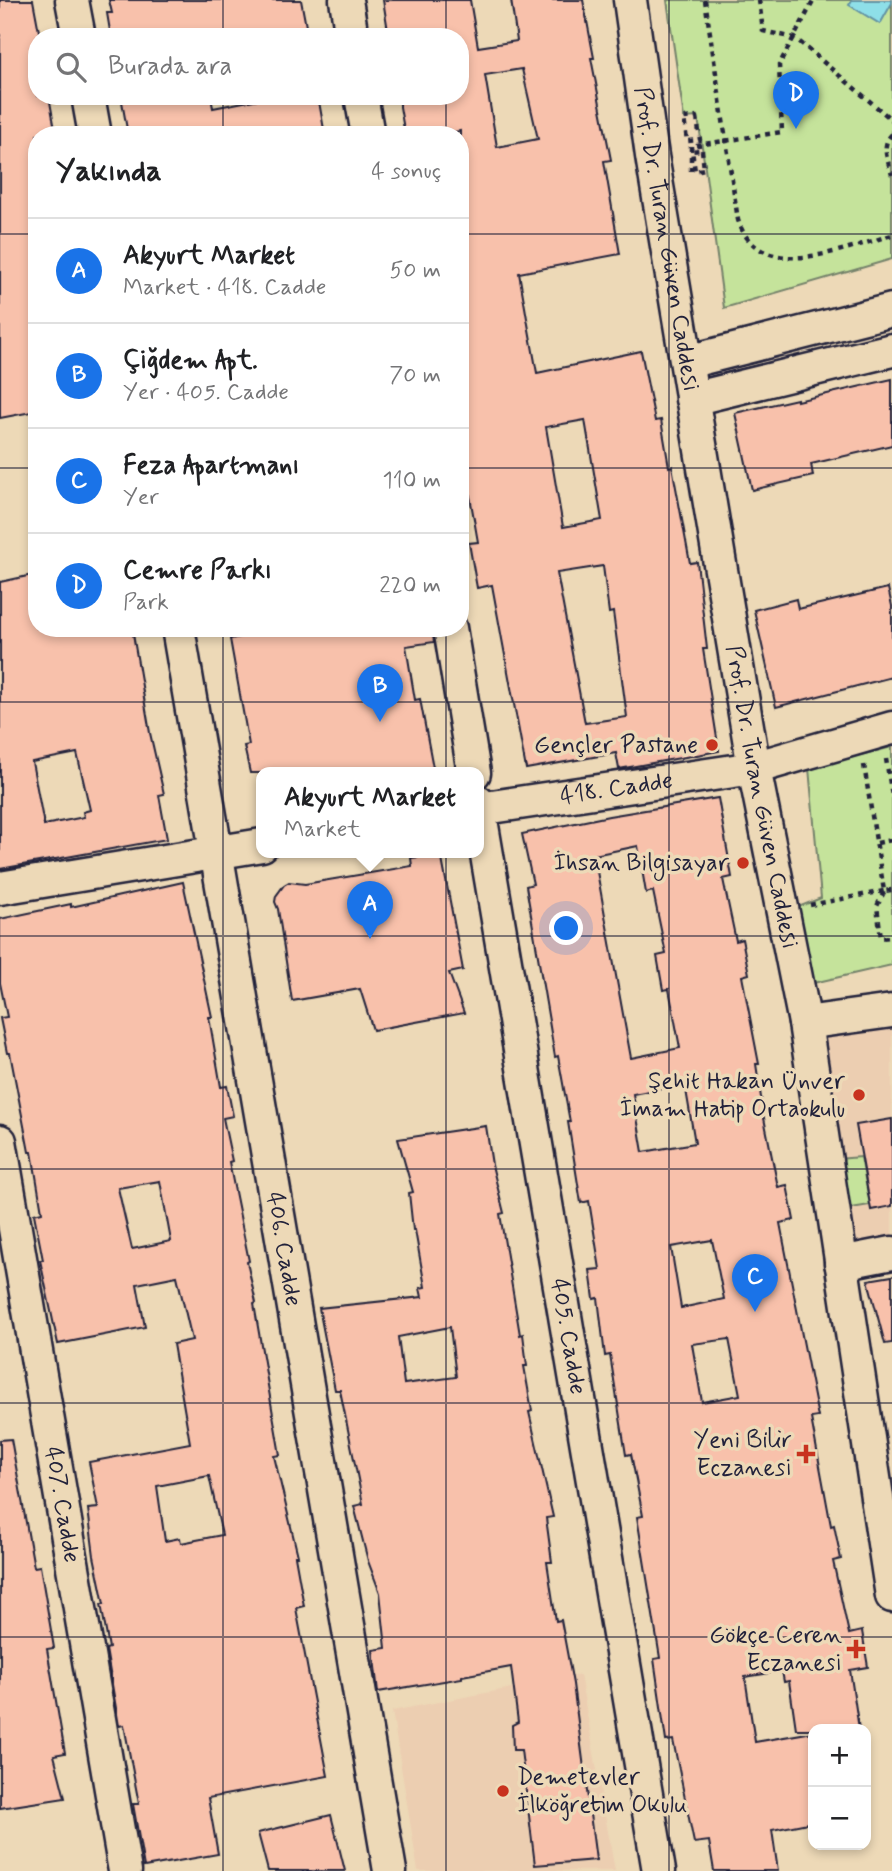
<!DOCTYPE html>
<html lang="tr">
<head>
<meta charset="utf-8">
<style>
	:root { --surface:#fff; --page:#f6f6f6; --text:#202124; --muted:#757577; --line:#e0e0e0; --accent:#1a73e8 }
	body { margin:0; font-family:Mynerve,sans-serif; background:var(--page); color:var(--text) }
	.controls { position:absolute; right:21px; bottom:21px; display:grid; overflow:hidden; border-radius:14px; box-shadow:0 4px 10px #0003 }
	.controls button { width:63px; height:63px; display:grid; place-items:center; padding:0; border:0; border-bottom:2px solid var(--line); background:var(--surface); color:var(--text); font:35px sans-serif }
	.you { position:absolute; left:567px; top:929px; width:24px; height:24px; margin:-18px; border:5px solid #fff; border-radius:50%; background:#1a73e8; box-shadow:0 0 0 10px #1a73e833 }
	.badge { display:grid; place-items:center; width:46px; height:46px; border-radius:50%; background:var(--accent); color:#fff; font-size:23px; font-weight:700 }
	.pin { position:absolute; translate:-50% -58px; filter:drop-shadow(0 2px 4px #0008) }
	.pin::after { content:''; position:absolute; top:37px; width:24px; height:21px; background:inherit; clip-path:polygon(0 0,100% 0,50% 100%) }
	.popup { position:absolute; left:256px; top:767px; width:228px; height:91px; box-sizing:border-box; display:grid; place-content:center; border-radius:14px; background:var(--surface); filter:drop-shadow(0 2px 5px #0005); font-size:23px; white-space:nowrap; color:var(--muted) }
	.popup b { font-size:26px; color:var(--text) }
	.popup::after { content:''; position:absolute; left:50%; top:100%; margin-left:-14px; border:14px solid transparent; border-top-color:var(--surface) }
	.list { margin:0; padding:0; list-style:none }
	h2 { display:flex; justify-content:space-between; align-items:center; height:91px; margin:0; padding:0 28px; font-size:30px }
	h2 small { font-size:23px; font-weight:400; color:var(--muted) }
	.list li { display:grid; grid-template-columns:46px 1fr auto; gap:21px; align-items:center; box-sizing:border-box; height:105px; padding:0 28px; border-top:2px solid var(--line) }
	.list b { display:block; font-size:26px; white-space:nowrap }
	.list p { margin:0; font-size:23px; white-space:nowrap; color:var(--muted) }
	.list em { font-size:23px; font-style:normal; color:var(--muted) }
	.icon { flex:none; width:38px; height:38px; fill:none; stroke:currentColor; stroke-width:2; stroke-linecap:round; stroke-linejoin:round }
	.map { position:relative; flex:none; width:892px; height:1871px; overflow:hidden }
	.search { position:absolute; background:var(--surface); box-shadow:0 4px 10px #0003; left:28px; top:28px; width:441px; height:77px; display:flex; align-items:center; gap:18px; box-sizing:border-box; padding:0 24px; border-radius:28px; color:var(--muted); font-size:26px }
	.panel { position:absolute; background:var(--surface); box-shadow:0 4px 10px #0003; left:28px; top:126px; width:441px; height:511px; border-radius:28px }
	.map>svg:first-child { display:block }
	.built { fill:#ecceb1 }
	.green { fill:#c5e39b; stroke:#74826b; stroke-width:2 }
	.water { fill:#8edfe8; stroke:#6393a3; stroke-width:2 }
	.building { fill:#f8c1ab; stroke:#22223b; stroke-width:2; fill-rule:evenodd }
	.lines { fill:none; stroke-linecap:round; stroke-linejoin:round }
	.minor-casing { stroke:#22223b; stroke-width:37 }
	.path { stroke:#22223b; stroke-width:4.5; stroke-dasharray:5 5; stroke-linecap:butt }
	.minor { stroke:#edd9b7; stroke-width:32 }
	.grid { fill:none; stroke:#22223b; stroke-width:2; stroke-opacity:0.55 }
	.poi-dot { fill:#c8321e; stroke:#edd9b7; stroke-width:2.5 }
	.labels { text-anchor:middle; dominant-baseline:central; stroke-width:7; stroke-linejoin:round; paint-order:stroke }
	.street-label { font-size:24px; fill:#22223b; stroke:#edd9b7 }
	.poi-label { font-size:24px; fill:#22223b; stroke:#edd9b7; text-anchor:end }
</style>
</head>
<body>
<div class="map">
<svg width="892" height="1871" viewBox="0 0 892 1871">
	<rect width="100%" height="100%" fill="#edd9b7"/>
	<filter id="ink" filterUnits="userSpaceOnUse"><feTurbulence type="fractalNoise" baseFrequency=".0143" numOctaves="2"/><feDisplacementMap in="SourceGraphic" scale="14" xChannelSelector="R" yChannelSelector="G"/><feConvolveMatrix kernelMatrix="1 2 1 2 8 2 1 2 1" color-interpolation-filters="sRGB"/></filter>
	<g filter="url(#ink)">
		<g class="built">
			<polygon points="892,1022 892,1245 853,1253 814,1031"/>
			<polygon points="580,1675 615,1871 418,1871 392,1711"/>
		</g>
		<g class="green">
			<polygon points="667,0 892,0 892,259 724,308 698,117 684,118"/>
			<polygon points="892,747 892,965 809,984 793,909 821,898 809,768"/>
			<polygon points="861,1157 870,1205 845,1209 837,1159"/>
		</g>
		<polygon class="water" points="852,0 892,0 892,3 880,24 849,5"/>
		<g class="building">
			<polygon points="0,0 33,0 40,37 37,37 37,96 49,96 56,135 37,135 37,411 0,418"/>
			<polygon points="109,0 301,0 308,37 111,37 107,13 112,13"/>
			<path d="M383,0H470L478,47L517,41L511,0H583L594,58H591L611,160L604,161L620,254L519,273L528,324L537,373L641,351L655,421L661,420L669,467L672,466L690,563L697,562L707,649H703L719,751L619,769L616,753L526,769L492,585L477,588L469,543L478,542L462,451L466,450L460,413V131L438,135H405L400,107V96H460V37H389ZM522,69L538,139L497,147L485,75ZM585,420L602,520L563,527L546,427ZM603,566L609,613L613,612L627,717L585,723L557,573Z"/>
			<polygon points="121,96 197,96 198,100 211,97 213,108 274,96 318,96 325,135 255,135 254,125 205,135 128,135"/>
			<polygon points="892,379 892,445 811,464 813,476 752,490 735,413 797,399 797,401"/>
			<path d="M37,574V628H132L150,733L164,794L159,795L167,839L0,869V582ZM77,753L90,810L83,812L84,817L44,825L32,762Z"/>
			<polygon points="888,588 892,606 892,677 776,707 754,610 796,599 798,609"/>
			<polygon points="289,628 432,628 434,642 406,646 415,700 420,699 434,773 250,773 244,746 249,745 230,639"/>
			<path d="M718,798L732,877L723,879L736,941L742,939L749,974L742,976L759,1064H756L764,1118L778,1187L787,1185L794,1220L780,1223L818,1417L811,1418L831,1526L834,1525L841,1559L833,1561L849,1634L862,1631L868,1667L850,1670L859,1729H796L789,1681L784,1682L782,1671L745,1677L755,1742L813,1732V1822L772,1830L778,1871H714L709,1841L694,1843L673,1740L666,1741L654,1659L660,1658L637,1517L643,1516L631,1454L626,1455L610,1355L605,1356L598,1298L594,1299L590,1270L600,1269L589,1201L581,1203L568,1122H570L558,1056L555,1057L550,1027L526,886L533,884L522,834L609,816ZM638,846L646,893L653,891L666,954L657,956L663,990L669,989L680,1048L631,1058L594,855ZM685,1084L695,1143L643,1152L633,1094ZM712,1240L724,1299L681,1308L671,1247ZM729,1339L740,1395L702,1402L692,1344Z"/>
			<polygon points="441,854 463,970 449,973 464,1013 373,1030 360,989 292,1001 278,909 275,902 276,896 284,885 289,882 305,884 412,866 411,858"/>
			<path d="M183,882L212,1017H209L221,1087L227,1086L233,1116L223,1118L232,1161L229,1162L249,1261L247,1262L256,1303L254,1304L280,1455L274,1456L298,1556H295L304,1606L296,1608L328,1776L208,1798L218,1854L144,1867L133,1804H139L124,1725L119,1726L106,1649L109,1648L101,1604H104L94,1556L88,1509L98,1508L89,1462L190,1443L173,1344L192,1340L177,1276L137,1284L145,1327L58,1344L40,1260H43L34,1214L42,1212L32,1152H29L10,1053H7L0,1018L7,1017L0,983V919L71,904V907ZM160,1181L171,1241L132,1249L118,1188ZM209,1476L222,1535L181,1543L180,1538L165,1541L157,1486Z"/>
			<polygon points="892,1119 892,1206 871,1210 856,1125"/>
			<path d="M486,1126L492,1165L504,1213L500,1214L520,1335L523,1334L527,1366H524L532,1411L529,1412L553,1517L546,1518L552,1562H547L556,1621L561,1620L573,1684L596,1860L535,1865L521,1750H513L512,1725L518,1722L511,1667L462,1676V1678L378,1692L373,1650L386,1648L380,1593L368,1561L354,1506L363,1504L340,1390H335L319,1308L422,1297L420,1288L425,1287L415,1230H413L409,1193L413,1192L398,1139ZM450,1327L456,1377L404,1384L398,1337Z"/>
			<polygon points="892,1276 892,1343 885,1344 868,1280"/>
			<polygon points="11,1439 34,1567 40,1566 54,1648 47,1649 65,1753 54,1755 65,1798 0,1808 0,1440"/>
			<polygon points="331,1815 345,1871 268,1871 258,1833"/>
		</g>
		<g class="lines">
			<defs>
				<g id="minor">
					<polyline points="72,0 79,37"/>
					<polyline points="346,0 352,37"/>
					<path id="s1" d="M630,0L652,156L754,768L805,1023L892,1596"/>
					<polyline points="88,96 95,135"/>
					<polyline points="361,96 368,135"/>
					<polyline points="687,362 892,310"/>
					<polyline points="692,399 892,350"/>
					<path id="s2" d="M178,628L390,1871"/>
					<polyline points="450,628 474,773"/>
					<path id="s3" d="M478,802L659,1871"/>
					<path id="s4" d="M478,809L754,768L892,728"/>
					<polyline points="0,888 262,845"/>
					<polyline points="805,1023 892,1011"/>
					<path id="s5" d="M0,1141L125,1871"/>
					<polyline points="841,1263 892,1253"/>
				</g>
			</defs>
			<use href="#minor" class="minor-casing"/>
			<g class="path">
				<path d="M705,0L738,220C759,285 846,248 892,235"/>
				<polyline points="759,0 763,31 795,38 892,120"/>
				<polygon points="697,117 700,140 687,141 684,118"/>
				<path d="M892,134C880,146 888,160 892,175"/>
				<polygon points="702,150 704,169 695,171 692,151"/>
				<polyline points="691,171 691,146 782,132 779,65 814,0"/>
				<polyline points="886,759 892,796"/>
				<polyline points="864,765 884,891 892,890"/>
				<polyline points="877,843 892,840"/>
				<polyline points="884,892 877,906 881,938 892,937"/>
				<polyline points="810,905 884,891"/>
			</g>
			<use href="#minor" class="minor"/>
		</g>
	</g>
	<path class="grid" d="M223,0V37M446,0V37M669,0V1871M223,96V135M446,96V135M0,234H37M460,234H892M0,468H37M460,468H892M223,628V1871M446,628V1871M0,702H892M0,936H892M0,1169H892M0,1403H892M0,1637H892"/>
	<g class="poi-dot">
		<circle cx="712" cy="745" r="7"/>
		<circle cx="743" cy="863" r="7"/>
		<circle cx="859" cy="1095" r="7"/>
		<path d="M802.5 1443.5h7v7h7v7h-7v7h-7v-7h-7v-7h7z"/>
		<path d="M852.5 1638.5h7v7h7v7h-7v7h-7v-7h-7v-7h7z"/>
		<circle cx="503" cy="1791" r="7"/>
	</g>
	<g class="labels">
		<g class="street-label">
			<text stroke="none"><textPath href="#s1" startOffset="242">Prof. Dr. Turan Güven Caddesi</textPath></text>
			<text stroke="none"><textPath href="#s4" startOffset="140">418. Cadde</textPath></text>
			<text stroke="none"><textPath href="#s1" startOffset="808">Prof. Dr. Turan Güven Caddesi</textPath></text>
			<text stroke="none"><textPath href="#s2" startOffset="630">406. Cadde</textPath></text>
			<text stroke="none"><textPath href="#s3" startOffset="542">405. Cadde</textPath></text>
			<text stroke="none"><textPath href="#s5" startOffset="369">407. Cadde</textPath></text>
		</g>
		<g class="poi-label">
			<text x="698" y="745">Gençler Pastane</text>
			<text x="729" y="863">İhsan Bilgisayar</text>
			<text x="845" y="1081">Şehit Hakan Ünver<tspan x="845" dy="28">İmam Hatip Ortaokulu</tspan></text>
			<text x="792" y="1440">Yeni Bilir<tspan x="792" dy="28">Eczanesi</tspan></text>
			<text x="842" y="1635">Gökçe Ceren<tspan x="842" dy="28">Eczanesi</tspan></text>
			<text x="517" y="1777" text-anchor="start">Demetevler<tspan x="517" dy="28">İlköğretim Okulu</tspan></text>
		</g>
	</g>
</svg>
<div class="controls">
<button>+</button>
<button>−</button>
</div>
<div class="you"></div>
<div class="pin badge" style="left:370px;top:939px">A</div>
<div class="popup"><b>Akyurt Market</b>Market</div>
<div class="pin badge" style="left:380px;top:722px">B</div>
<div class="pin badge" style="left:755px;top:1312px">C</div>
<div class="pin badge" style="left:796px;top:129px">D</div>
<div class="search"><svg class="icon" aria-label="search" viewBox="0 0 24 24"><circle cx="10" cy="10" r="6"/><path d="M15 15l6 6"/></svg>Burada ara</div>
<section class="panel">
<h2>Yakında<small>4 sonuç</small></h2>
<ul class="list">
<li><span class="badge">A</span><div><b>Akyurt Market</b><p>Market · 418. Cadde</p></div><em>50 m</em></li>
<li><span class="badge">B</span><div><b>Çiğdem Apt.</b><p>Yer · 405. Cadde</p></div><em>70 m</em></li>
<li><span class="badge">C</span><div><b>Feza Apartmanı</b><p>Yer</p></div><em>110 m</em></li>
<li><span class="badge">D</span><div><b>Cemre Parkı</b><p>Park</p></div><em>220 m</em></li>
</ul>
</section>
</div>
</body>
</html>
